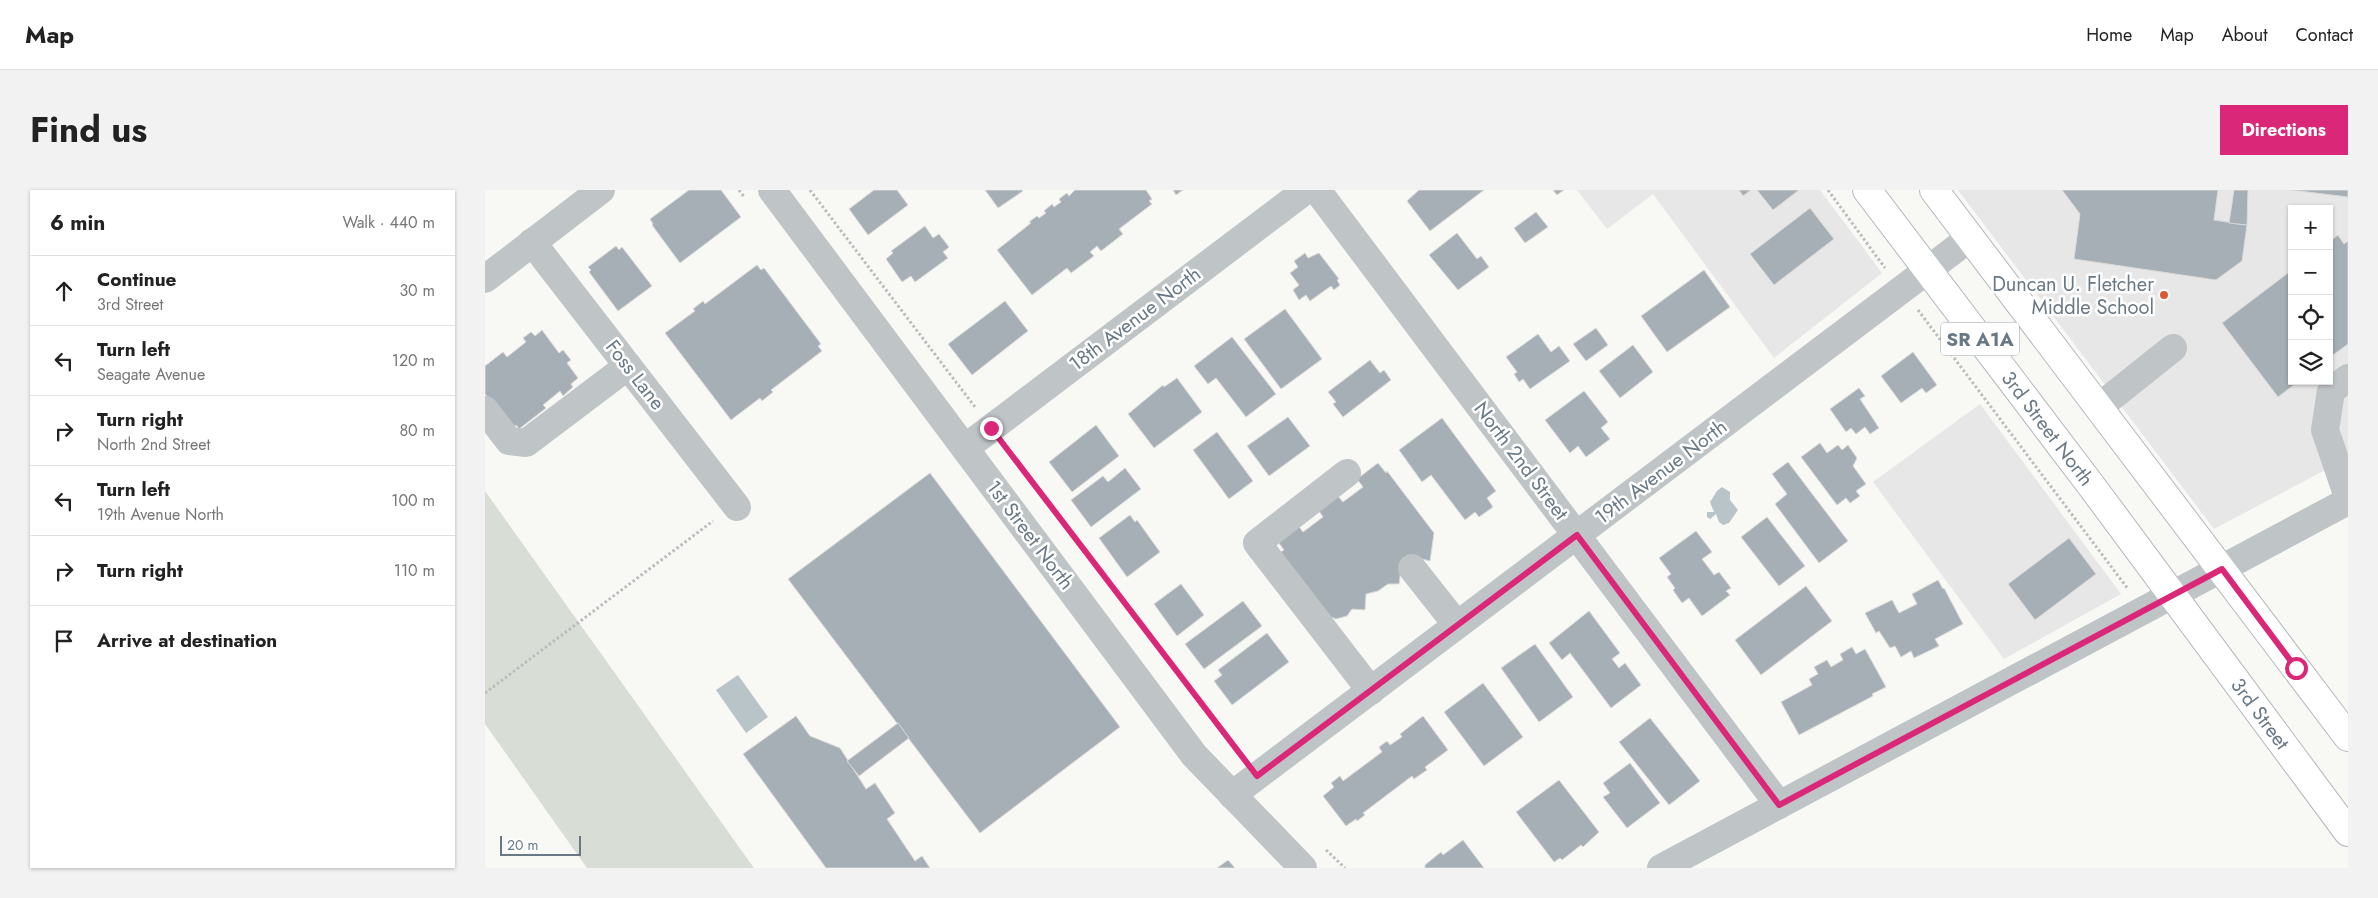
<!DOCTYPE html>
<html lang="en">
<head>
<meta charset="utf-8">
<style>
	:root { --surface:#fff; --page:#f2f2f2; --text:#222; --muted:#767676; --line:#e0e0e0; --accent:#db2777 }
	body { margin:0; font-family:Jost,sans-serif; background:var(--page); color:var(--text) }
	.controls { position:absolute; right:15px; top:15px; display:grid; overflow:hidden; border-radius:0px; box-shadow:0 1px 4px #0004 }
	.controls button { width:45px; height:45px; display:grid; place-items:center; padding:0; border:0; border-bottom:1px solid var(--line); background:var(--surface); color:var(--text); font:25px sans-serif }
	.scale { position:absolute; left:15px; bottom:12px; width:81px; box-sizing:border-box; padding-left:5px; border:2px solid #687885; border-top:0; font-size:14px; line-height:18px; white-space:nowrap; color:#687885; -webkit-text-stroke:4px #fff; paint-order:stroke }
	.stop { position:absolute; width:15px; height:15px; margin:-11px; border:4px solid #db2777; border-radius:50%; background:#fff }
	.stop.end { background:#db2777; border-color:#fff; box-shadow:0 1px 5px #0008 }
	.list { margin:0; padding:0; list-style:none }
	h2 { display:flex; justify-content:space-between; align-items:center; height:65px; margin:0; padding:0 20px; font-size:21px }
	h2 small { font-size:16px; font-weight:400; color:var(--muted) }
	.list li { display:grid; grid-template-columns:32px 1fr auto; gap:15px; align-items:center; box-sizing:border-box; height:70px; padding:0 20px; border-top:1px solid var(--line) }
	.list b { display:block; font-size:19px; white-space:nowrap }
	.list p { margin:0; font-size:16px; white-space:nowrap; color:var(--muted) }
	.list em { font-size:16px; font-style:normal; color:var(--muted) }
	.icon { flex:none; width:28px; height:28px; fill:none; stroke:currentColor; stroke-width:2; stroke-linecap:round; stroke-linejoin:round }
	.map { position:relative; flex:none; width:1863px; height:678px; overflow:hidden; border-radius:0px }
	header { display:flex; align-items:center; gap:30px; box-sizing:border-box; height:70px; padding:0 25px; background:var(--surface); border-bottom:1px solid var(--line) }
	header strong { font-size:24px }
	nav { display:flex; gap:28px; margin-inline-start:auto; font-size:18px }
	.intro { display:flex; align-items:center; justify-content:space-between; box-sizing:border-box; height:120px; padding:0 30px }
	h1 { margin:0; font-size:35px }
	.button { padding:12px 22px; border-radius:0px; background:var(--accent); color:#fff; font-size:18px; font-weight:700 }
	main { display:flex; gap:30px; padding:0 30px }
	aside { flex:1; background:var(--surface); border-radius:0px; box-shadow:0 1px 4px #0004 }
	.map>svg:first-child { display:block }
	.built { fill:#e6e7e6; fill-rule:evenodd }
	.green { fill:#d8ddd5 }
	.water { fill:#b9c4c8 }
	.building { fill:#a6afb5; stroke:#dadad8 }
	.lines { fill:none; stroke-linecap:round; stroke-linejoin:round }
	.major-casing { stroke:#b3b8bc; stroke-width:30 }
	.path { stroke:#babdbf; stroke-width:3; stroke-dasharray:2.5 2.5; stroke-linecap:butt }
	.minor { stroke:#bfc4c7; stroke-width:28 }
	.major { stroke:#fff; stroke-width:28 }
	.route { stroke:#db2777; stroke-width:6 }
	.poi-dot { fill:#da5933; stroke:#fff; stroke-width:2 }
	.labels { text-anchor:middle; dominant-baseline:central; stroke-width:5; stroke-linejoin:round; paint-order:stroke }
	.shield { fill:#fff; stroke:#95a0aa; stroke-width:1 }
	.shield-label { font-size:19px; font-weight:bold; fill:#687885 }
	.poi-label { font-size:20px; fill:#687885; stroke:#fff; text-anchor:end }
	.street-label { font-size:20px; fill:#687885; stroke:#fff }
</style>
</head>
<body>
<header>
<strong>Map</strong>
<nav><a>Home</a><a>Map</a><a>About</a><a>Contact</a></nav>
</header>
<div class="intro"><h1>Find us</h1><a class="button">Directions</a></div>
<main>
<aside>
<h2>6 min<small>Walk · 440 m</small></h2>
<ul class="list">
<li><svg class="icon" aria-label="ahead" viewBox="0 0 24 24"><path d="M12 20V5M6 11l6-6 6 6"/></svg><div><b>Continue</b><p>3rd Street</p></div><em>30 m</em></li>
<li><svg class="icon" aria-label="left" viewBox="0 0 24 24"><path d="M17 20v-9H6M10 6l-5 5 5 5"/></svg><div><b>Turn left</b><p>Seagate Avenue</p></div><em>120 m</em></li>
<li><svg class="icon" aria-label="right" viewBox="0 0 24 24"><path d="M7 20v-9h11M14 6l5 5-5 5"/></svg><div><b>Turn right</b><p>North 2nd Street</p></div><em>80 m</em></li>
<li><svg class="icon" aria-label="left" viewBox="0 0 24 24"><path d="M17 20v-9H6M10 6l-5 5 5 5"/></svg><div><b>Turn left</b><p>19th Avenue North</p></div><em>100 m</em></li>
<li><svg class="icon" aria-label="right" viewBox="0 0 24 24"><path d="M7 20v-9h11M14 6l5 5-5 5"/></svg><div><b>Turn right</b></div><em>110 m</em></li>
<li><svg class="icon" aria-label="arrive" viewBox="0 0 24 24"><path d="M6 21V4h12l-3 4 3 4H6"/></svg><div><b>Arrive at destination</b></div></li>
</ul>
</aside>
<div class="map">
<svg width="1863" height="678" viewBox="0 0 1863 678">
	<rect width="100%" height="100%" fill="#f8f8f5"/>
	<g class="built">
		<polygon points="1092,0 1335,0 1397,83 1289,168 1168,4 1122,39"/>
		<path d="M1473,0H1863V268L1729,339ZM1807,19H1844V191H1807Z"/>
		<polygon points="1495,214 1636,404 1519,469 1388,292"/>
	</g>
	<polygon class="green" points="0,301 269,678 102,678 0,534"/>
	<g class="water">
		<polygon points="1237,297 1245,302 1245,310 1253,320 1244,333 1238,335 1234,332 1231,324 1225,329 1222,327 1222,322 1229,322 1225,312 1232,301"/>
		<polygon points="253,485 283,527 261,543 231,500"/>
	</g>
	<g class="building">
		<polygon points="204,0 236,0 256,27 195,73 167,35 168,34 165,29"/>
		<polygon points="389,0 412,0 423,15 383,45 364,19"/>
		<polygon points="500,0 537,0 538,1 513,18"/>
		<polygon points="661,0 667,9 664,11 667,14 634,39 638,44 616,61 612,56 605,62 609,66 586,83 582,78 547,105 512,60 546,33 544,32 552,26 554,28 561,23 559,21 567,14 569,17 576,12 574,9 582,3 584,6 590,0"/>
		<polygon points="688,0 698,0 691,5"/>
		<polygon points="934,0 999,0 945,41 922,11"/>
		<polygon points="1068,0 1079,0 1072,5"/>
		<polygon points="1254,0 1266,0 1258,6"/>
		<polygon points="1272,0 1314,0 1288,20"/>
		<polygon points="1577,0 1733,0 1729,30 1762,35 1757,71 1731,90 1589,69 1595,24"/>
		<polygon points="1749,0 1763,0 1762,35 1744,33"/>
		<polygon points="1806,0 1863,0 1863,7"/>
		<polygon points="1325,18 1349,49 1289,95 1265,64"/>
		<polygon points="1051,22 1063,37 1040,53 1029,38"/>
		<polygon points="440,36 448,48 454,44 464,57 458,62 463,68 430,92 426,86 417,92 401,69 408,63 406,61"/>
		<polygon points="972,43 992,69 996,66 1004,77 973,100 944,65"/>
		<polygon points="1853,45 1859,54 1863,51 1863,154 1844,168 1844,52"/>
		<polygon points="131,56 134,60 137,57 167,96 133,121 104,82 106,80 103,77"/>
		<polygon points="820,63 823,68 834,63 854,89 852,90 855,95 849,100 846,96 825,111 821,105 814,110 808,100 814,95 805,83 813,77 809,71"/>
		<polygon points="272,75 276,80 279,78 336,154 333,156 337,161 286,200 288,202 277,211 275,208 246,230 180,143 210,121 208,119 218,111 220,114"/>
		<polygon points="1219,80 1245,117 1182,162 1156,126"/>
		<polygon points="1807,80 1807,191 1814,191 1793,207 1737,133"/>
		<polygon points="520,111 543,141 487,185 463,154"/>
		<polygon points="800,119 837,169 796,199 759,149"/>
		<polygon points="1111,138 1123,155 1101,171 1088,154"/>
		<polygon points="57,140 74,163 78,160 86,170 82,173 93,188 86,194 88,197 78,206 75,201 58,215 61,218 34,239 31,235 27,238 0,204 0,176 18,162 22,167 41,152 38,148 46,142 50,146"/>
		<polygon points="1053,144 1066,162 1074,156 1085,171 1045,199 1038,189 1034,192 1029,184 1032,182 1021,167"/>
		<polygon points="747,147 791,204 761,227 731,188 723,194 709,176"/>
		<polygon points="1148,155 1168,182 1135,208 1114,181"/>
		<polygon points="1428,162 1452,195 1441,203 1437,198 1416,213 1396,186"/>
		<polygon points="885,170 895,183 899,180 906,190 858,227 848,214 851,212 843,202"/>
		<polygon points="692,188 717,222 669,258 643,224 678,195 679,197"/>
		<polygon points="1374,198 1380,206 1375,209 1394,238 1385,244 1380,237 1371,244 1366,238 1361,242 1345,219"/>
		<polygon points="1099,201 1123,232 1116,238 1125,249 1101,267 1093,256 1085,263 1060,230"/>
		<polygon points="803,227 825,256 784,286 762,256"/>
		<polygon points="957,228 1011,301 1002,308 1008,317 994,327 990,322 980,330 946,285 937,292 914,260"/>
		<polygon points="611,235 634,266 587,302 564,272"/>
		<polygon points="732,242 768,291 744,309 708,260"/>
		<polygon points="1335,253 1342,263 1353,255 1357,260 1363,255 1372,268 1368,276 1381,294 1371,301 1375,306 1365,313 1361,308 1352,315 1316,267"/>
		<polygon points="1303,272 1363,351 1334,373 1290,314 1302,304 1287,284"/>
		<polygon points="893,273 901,283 902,281 949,343 945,371 933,368 916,379 914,394 903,394 893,401 881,404 880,420 867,419 862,426 851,429 841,425 794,363 799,360 791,349 812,334 818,342 838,327 832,318 851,304 858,312 878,297 872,289"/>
		<polygon points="640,278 656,299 606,337 586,310 618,286 623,292"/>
		<polygon points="445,283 635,537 495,643 303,389"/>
		<polygon points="645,325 650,332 652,330 675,362 642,387 614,348"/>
		<polygon points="1282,327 1320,376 1294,396 1256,347"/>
		<polygon points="1211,341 1227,362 1217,369 1229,385 1234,382 1246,398 1241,401 1245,405 1217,426 1204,408 1197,413 1188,400 1190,398 1182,387 1186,384 1174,368"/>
		<polygon points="1584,348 1611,384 1550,430 1523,394"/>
		<polygon points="1453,390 1458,399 1459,398 1478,434 1450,449 1454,456 1429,468 1426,461 1416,467 1410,456 1405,458 1394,441 1391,443 1380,423 1407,410 1414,423 1432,414 1427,404"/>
		<polygon points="696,394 719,425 692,446 669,414"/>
		<polygon points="1321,396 1347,431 1276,485 1250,450"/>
		<polygon points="758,411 777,436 719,479 700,454"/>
		<polygon points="1104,421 1135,463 1127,469 1134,478 1140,473 1156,495 1126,518 1085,463 1077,470 1064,453"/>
		<polygon points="782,443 804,472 747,515 729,491 737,485 733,480"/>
		<polygon points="1050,454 1088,507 1054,532 1016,478"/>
		<polygon points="1367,457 1371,464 1380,459 1401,497 1387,504 1388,506 1314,545 1296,512 1327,495 1324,489 1333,484 1329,477 1342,470 1346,477 1358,470 1355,464"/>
		<polygon points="998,493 1038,547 999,576 959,522"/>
		<polygon points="311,526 325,546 355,558 381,599 390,593 410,623 402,629 430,671 437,666 445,678 341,678 258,564"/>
		<polygon points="938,526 963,560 940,577 942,580 929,589 927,586 878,623 880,625 872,631 871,629 861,636 838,606 849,597 846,593 855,586 858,591 897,562 894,557 902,551 905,555 917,547 915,544"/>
		<polygon points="1165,528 1215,591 1184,615 1134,552"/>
		<polygon points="413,533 424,548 374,586 362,571"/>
		<polygon points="1145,573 1175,613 1142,638 1118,607 1125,603 1118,593"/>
		<polygon points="1074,590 1114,642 1098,657 1096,655 1077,670 1075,668 1069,672 1031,622"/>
		<polygon points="978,650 999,678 940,678 940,675 956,662 958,665"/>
		<polygon points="743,670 750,678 732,678"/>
	</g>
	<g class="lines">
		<defs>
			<g id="major">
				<path id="s1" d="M1382,0L1608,298L1863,642"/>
				<polyline points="1449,0 1863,547"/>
			</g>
		</defs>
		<use href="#major" class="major-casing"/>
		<g class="path">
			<polyline points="254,0 260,8"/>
			<polyline points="325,0 490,217"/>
			<polyline points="1343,0 1400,78"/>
			<polyline points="1433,120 1643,399"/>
			<polyline points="522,259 754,565"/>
			<polyline points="0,503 228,331"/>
			<polyline points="841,660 860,678"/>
		</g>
		<g class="minor">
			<polyline points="287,0 709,565 818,678"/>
			<polyline points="832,0 1294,615"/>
			<polyline points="47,52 252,317"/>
			<polyline points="0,89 116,0"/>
			<polyline points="1863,188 1846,201 1840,240 1863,307"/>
			<polyline points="1614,217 1688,158"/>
			<polyline points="0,220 24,251 41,253 143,176"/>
			<polyline points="480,258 821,0"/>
			<polyline points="862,283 772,353 886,501"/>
			<polyline points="927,378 972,435"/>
			<polyline points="747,605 1485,48"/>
			<polyline points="1176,678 1863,311"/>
		</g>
		<use href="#major" class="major"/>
	</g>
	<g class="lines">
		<polyline class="route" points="506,238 772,586 1092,345 1294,615 1737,379 1811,478"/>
	</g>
	<circle class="poi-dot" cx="1679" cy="105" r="5"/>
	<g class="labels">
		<rect class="shield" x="1456" y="132.5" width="78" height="33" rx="4"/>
		<g class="shield-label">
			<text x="1495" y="149">SR A1A</text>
		</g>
		<g class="poi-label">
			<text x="1669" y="94">Duncan U. Fletcher<tspan x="1669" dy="23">Middle School</tspan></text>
		</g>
		<g class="street-label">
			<text transform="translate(650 129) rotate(-37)">18th Avenue North</text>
			<text transform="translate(150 185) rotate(52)">Foss Lane</text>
			<text stroke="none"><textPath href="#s1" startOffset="299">3rd Street North</textPath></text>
			<text transform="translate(1036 271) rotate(53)">North 2nd Street</text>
			<text transform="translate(1176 282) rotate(-37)">19th Avenue North</text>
			<text transform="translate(545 345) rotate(53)">1st Street North</text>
			<text stroke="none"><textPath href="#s1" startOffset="655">3rd Street</textPath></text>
		</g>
	</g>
</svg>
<div class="controls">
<button>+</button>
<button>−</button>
<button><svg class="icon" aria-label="locate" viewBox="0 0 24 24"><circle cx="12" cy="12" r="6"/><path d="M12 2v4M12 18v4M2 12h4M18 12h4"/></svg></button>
<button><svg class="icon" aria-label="layers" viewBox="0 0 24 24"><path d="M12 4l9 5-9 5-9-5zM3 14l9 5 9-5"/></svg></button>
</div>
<div class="scale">20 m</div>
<div class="stop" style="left:1811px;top:478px"></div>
<div class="stop end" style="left:506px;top:238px"></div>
</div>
</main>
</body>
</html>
